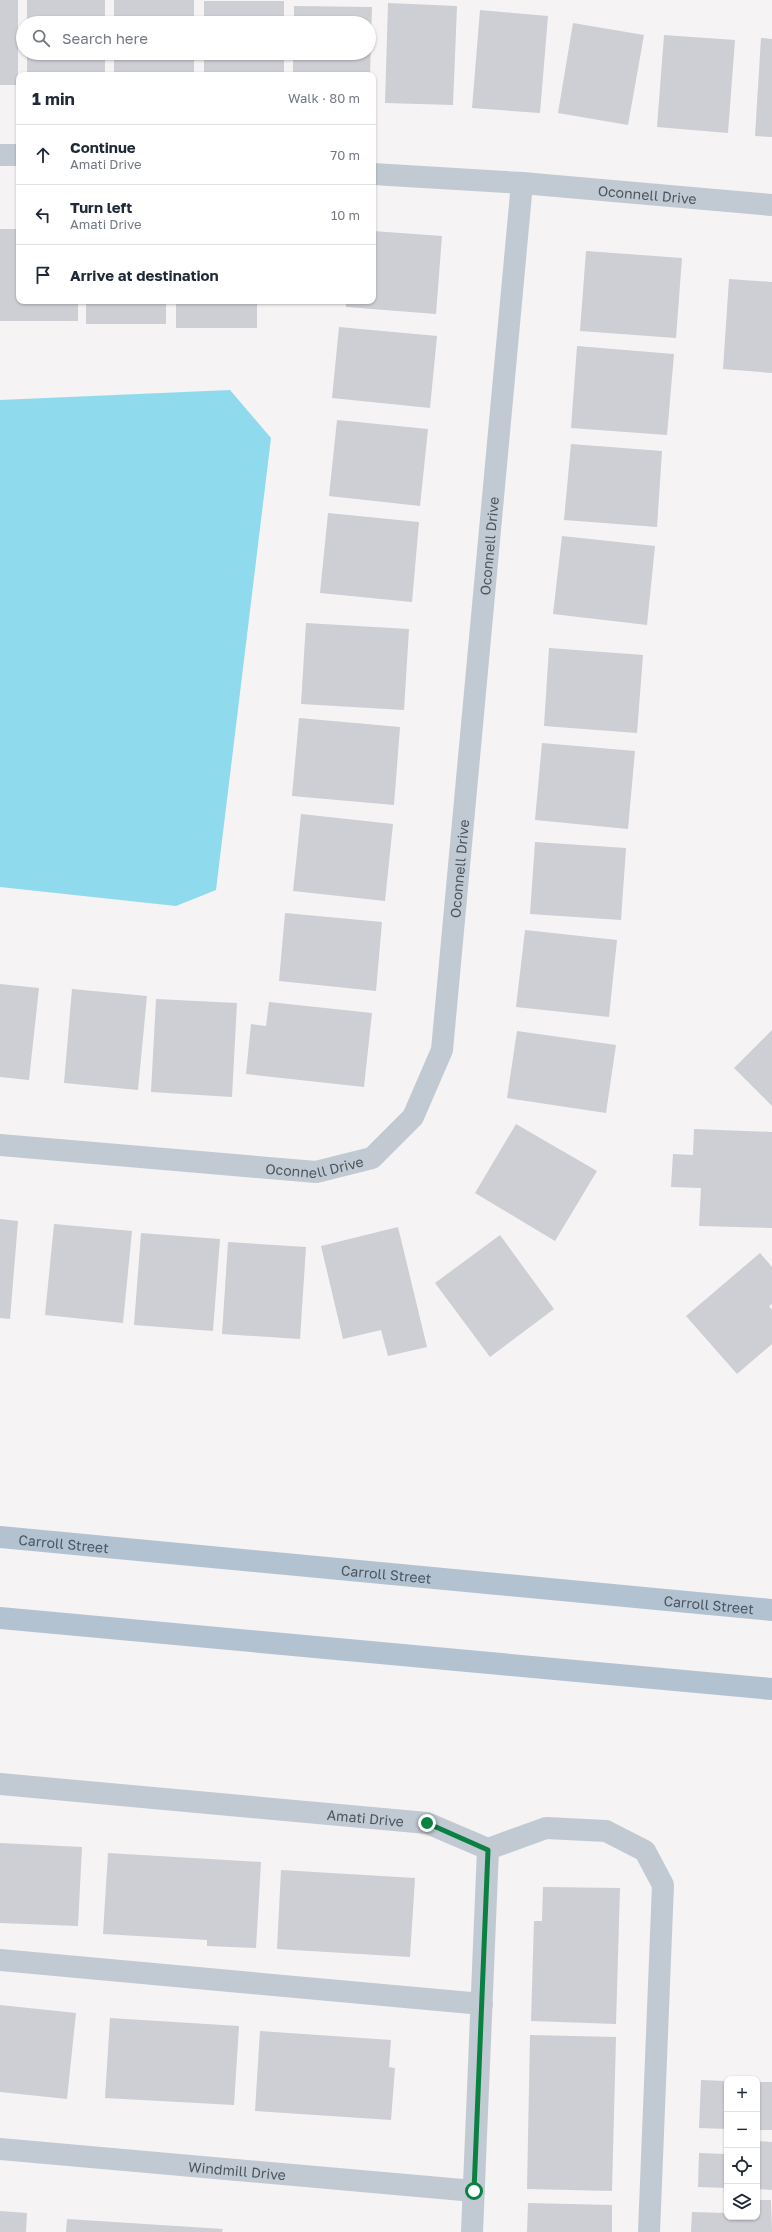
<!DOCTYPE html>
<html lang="en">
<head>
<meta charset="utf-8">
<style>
	:root { --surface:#fff; --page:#f2f2f3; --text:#1f2937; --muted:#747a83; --line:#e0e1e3 }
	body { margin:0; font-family:"Golos Text",sans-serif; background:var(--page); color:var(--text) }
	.controls { position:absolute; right:12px; bottom:12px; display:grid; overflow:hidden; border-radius:8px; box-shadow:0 1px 3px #0004 }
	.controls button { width:36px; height:36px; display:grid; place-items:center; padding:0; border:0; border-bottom:1px solid var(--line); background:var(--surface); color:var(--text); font:20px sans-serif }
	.stop { position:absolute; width:12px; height:12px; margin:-9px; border:3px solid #0b8043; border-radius:50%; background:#fff }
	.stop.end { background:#0b8043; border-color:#fff; box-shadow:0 1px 4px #0008 }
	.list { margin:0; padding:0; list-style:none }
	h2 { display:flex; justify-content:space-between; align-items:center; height:52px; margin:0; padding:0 16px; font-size:17px }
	h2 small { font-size:13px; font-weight:400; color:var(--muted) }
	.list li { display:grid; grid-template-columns:26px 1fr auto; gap:12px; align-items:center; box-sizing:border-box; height:60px; padding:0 16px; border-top:1px solid var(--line) }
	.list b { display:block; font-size:15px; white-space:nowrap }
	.list p { margin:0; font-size:13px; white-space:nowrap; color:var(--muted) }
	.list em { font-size:13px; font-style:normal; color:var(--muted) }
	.icon { flex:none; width:22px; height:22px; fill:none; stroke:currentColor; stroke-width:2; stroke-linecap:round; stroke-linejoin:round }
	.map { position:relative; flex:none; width:772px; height:2232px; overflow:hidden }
	.search { position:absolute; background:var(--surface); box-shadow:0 1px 3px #0004; left:16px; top:16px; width:360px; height:44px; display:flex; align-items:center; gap:10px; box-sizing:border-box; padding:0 14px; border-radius:22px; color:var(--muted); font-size:15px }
	.panel { position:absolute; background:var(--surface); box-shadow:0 1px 3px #0004; left:16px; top:72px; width:360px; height:232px; border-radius:8px }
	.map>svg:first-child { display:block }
	.water { fill:#90daee }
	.building { fill:#cdcfd5 }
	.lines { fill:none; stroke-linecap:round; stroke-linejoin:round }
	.minor { stroke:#c1cad2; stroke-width:22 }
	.major { stroke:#b3c2d1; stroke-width:22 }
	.route { stroke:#0b8043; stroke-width:5 }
	.labels { text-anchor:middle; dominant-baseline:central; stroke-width:3.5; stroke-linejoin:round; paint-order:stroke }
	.street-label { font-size:14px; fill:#4a5661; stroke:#fff }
</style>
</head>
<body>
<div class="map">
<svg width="772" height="2232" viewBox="0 0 772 2232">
	<rect width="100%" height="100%" fill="#f5f3f3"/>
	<polygon class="water" points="230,390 271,438 216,890 176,906 0,887 0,400"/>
	<g class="building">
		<rect x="0" y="0" width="18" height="85"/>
		<rect x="27" y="0" width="78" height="23"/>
		<rect x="114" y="0" width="80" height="23"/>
		<rect x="204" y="1" width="80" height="22"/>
		<polygon points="388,3 457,6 453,105 385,103"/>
		<polygon points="294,6 372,7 370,75 293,75 293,53 369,53 369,23 294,23"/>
		<polygon points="480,10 548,16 540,113 472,108"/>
		<polygon points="573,23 644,35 628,125 558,113"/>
		<polygon points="664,35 735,40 728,133 657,127"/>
		<polygon points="761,38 772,39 772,137 755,136"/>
		<rect x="27" y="53" width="78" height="22"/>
		<rect x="114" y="53" width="80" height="22"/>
		<rect x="204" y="53" width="80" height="22"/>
		<polygon points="0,229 19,229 19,301 78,301 78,321 0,321"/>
		<polygon points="373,231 442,236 436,314 346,307 346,301 373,301"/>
		<polygon points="586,251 682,258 676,338 580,331"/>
		<polygon points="729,279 772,282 772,373 723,369"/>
		<rect x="86" y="301" width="80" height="23"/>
		<rect x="176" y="301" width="81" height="27"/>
		<polygon points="339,327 437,336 430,408 332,398"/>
		<polygon points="577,346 674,354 667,435 571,428"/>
		<polygon points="337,420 428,429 420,506 329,496"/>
		<polygon points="571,444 662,451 657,527 564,520"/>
		<polygon points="328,513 419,522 412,602 320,593"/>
		<polygon points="562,536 655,546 647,625 553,614"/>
		<polygon points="306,623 409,629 404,710 301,704"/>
		<polygon points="549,648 643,655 637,733 544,726"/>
		<polygon points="299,718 400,727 394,805 292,796"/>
		<polygon points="542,743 635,751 628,829 535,820"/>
		<polygon points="301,814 393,824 385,901 293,891"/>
		<polygon points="535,842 626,848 621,920 530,914"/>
		<polygon points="285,913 382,922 376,991 279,981"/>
		<polygon points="525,930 617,940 609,1017 516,1007"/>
		<polygon points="0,984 39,988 29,1080 0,1077"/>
		<polygon points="72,989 147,996 138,1090 64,1083"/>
		<polygon points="156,999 237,1003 232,1097 151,1092"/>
		<polygon points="269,1002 372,1013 364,1087 246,1074 251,1024 266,1026"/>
		<polygon points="772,1030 772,1106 734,1068"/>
		<polygon points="517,1031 616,1045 606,1113 507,1098"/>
		<polygon points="516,1124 597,1171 555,1241 475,1193"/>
		<polygon points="694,1129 772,1132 772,1228 699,1226 701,1188 671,1187 673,1154 693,1155"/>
		<polygon points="0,1219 18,1221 10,1319 0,1318"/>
		<polygon points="54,1224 132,1231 123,1323 45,1315"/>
		<polygon points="398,1227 427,1347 388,1356 381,1330 343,1339 321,1246"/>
		<polygon points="141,1233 220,1239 213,1331 134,1325"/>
		<polygon points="500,1235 554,1309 490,1357 435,1283"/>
		<polygon points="228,1242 306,1247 300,1339 222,1334"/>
		<polygon points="760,1253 772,1267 772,1304 769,1306 772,1310 772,1344 737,1374 686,1316"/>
		<polygon points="0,1843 82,1847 78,1926 0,1923"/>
		<polygon points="108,1853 261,1862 256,1948 207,1946 207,1940 103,1934"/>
		<polygon points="281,1870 415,1878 410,1957 277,1949"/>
		<polygon points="543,1887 620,1888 616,2024 531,2021 534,1921 542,1921"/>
		<polygon points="0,2005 76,2013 67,2099 0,2092"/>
		<polygon points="110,2018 239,2026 234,2105 105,2098"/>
		<polygon points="260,2031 391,2040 389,2067 395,2068 391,2120 255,2111"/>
		<polygon points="530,2035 616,2037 612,2191 527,2189"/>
		<polygon points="701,2080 727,2081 727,2129 699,2128"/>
		<rect x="757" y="2082" width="15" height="48"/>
		<polygon points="725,2140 727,2140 727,2188 698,2187 699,2153 724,2154"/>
		<polygon points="757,2141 772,2142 772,2190 757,2189"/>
		<polygon points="726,2199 727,2217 757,2217 757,2200 771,2200 772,2232 691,2232 692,2212 726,2213"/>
		<polygon points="528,2203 612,2205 612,2232 527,2232"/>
		<polygon points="0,2211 27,2213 26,2232 0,2232"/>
		<polygon points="67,2219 223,2229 222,2232 66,2232"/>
	</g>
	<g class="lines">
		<g class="minor">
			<polyline points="0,155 19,155"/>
			<path id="s1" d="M373,174L522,183L772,205"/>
			<path id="s2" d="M0,1145L316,1172L372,1158L413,1117L442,1050L522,183"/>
			<path id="s3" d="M0,1784L427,1823L488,1849"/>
			<polyline points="488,1849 546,1828 606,1831 645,1851 663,1885 649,2232"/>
			<polyline points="0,1960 482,2004"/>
			<path id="s4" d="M0,2149L474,2191"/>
			<polyline points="472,2232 488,1849"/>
		</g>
		<g class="major">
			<path id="s5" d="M0,1537L772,1610"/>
			<polyline points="0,1618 772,1689"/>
		</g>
	</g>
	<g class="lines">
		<polyline class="route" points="427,1823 488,1850 474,2191"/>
	</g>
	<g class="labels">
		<g class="street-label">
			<text stroke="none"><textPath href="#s1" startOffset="275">Oconnell Drive</textPath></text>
			<text stroke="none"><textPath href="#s2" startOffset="1012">Oconnell Drive</textPath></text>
			<text stroke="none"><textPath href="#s2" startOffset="688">Oconnell Drive</textPath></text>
			<text stroke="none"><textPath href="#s2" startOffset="316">Oconnell Drive</textPath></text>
			<text stroke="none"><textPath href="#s5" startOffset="64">Carroll Street</textPath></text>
			<text stroke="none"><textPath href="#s5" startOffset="388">Carroll Street</textPath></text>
			<text stroke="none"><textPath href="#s5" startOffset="712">Carroll Street</textPath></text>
			<text stroke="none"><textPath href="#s3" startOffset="367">Amati Drive</textPath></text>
			<text stroke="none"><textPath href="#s4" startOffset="238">Windmill Drive</textPath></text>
		</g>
	</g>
</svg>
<div class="controls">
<button>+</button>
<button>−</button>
<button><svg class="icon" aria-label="locate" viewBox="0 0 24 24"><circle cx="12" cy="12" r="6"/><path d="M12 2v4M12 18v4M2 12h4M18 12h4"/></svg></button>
<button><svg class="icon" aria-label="layers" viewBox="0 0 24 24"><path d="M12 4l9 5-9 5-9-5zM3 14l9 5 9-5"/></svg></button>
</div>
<div class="stop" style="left:474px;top:2191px"></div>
<div class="stop end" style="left:427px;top:1823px"></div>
<div class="search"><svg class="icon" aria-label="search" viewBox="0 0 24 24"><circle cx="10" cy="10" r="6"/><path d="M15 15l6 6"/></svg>Search here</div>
<section class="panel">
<h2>1 min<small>Walk · 80 m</small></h2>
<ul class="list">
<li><svg class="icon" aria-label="ahead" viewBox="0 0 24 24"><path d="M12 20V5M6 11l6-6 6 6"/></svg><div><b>Continue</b><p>Amati Drive</p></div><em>70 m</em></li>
<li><svg class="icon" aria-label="left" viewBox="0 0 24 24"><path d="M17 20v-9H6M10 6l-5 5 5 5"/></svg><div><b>Turn left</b><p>Amati Drive</p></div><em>10 m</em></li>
<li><svg class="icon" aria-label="arrive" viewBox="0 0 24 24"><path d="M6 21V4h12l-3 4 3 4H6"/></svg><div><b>Arrive at destination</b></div></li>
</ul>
</section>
</div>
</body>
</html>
